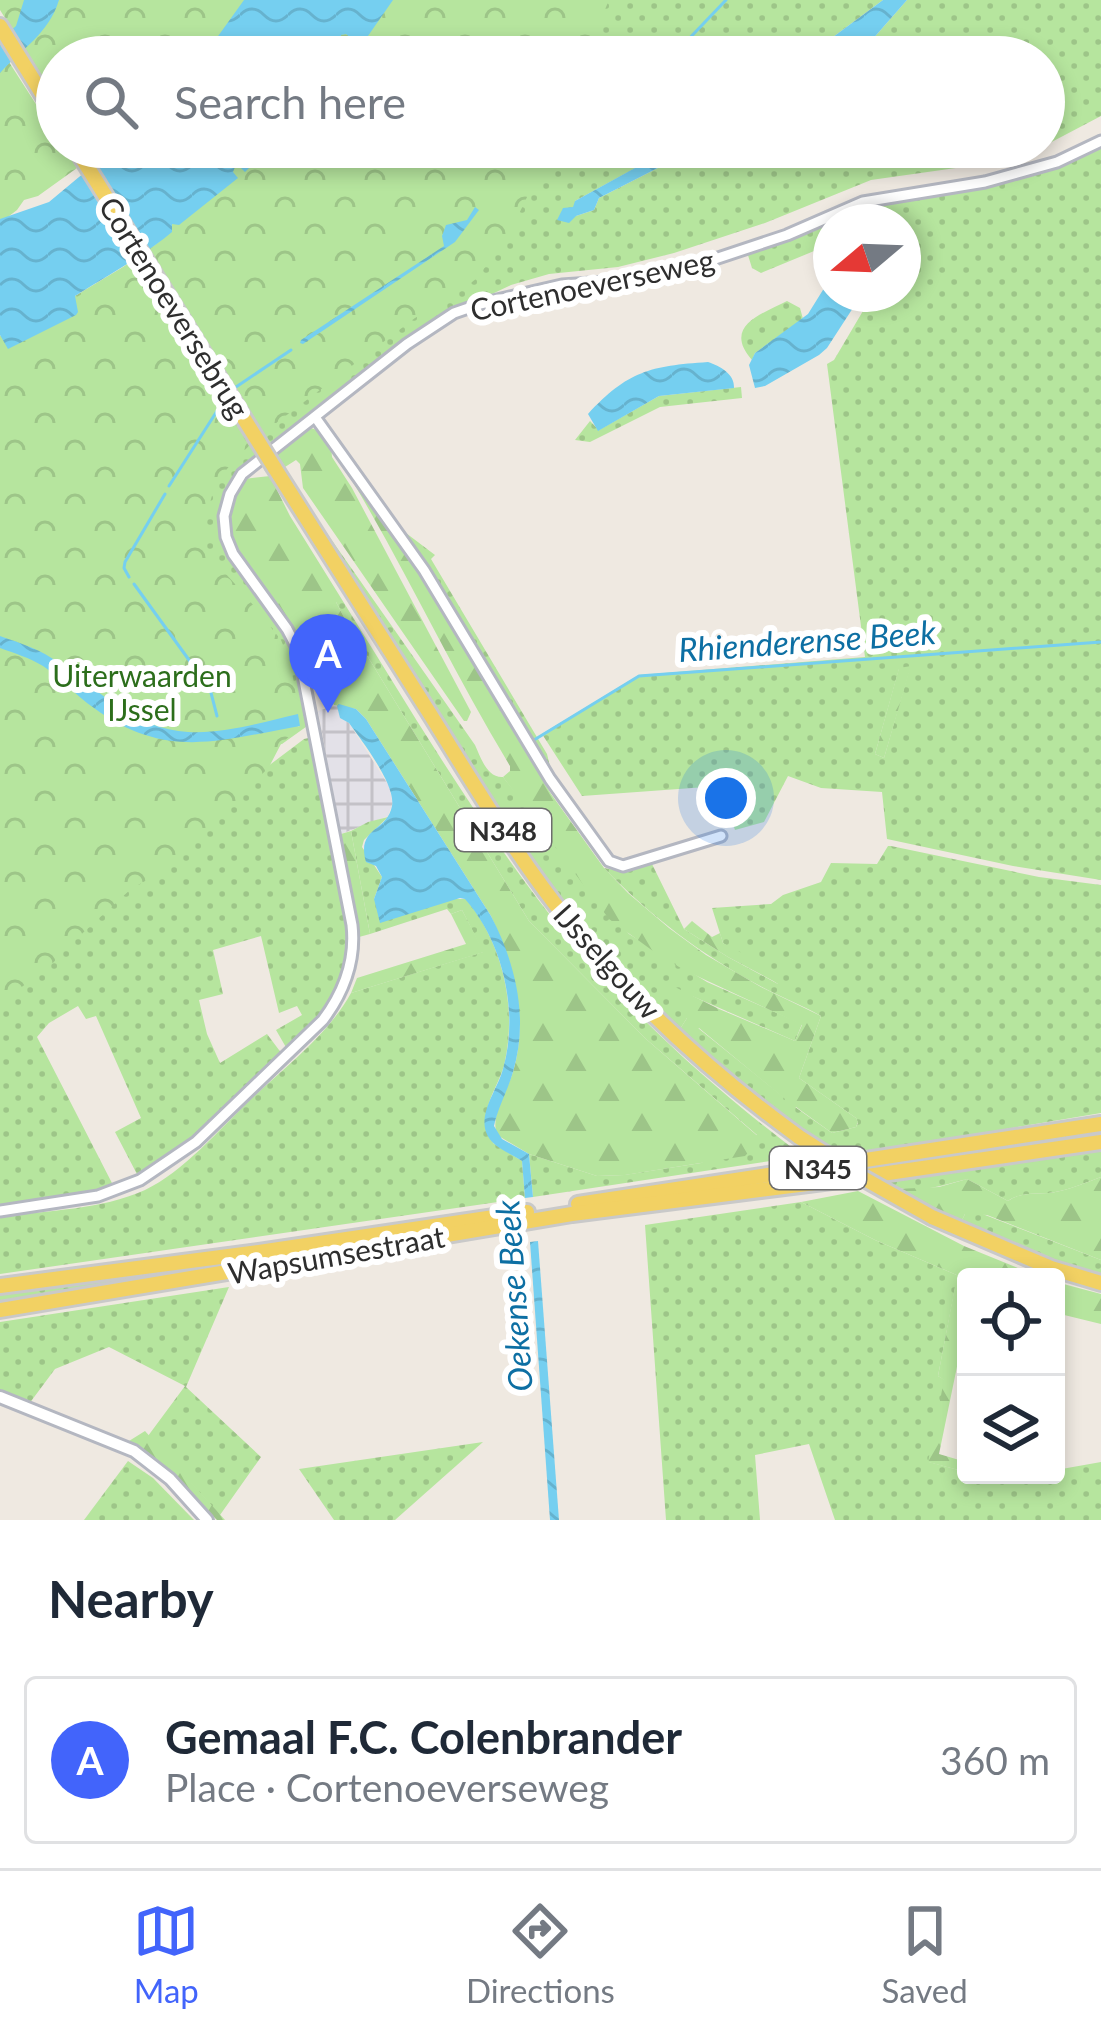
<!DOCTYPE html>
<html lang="en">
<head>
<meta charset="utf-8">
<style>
	:root { --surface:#fff; --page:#f6f6f7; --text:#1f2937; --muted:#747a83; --line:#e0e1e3; --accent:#4264fb }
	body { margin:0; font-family:Lato,sans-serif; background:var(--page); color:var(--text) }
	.controls { position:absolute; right:36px; bottom:36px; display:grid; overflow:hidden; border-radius:12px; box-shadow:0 6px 18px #0003 }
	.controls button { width:108px; height:108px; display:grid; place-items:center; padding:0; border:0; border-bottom:3px solid var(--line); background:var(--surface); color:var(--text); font:60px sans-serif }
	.compass { position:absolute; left:813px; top:204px; width:108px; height:108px; border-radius:50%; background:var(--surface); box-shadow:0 6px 18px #0003; rotate:251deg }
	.you { position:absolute; left:726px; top:798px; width:42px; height:42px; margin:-30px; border:9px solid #fff; border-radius:50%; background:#1a73e8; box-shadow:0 0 0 18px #1a73e833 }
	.badge { display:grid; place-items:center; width:78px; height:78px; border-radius:50%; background:var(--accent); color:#fff; font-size:39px; font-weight:700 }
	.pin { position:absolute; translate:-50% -99px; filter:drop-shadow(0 3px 6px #0008) }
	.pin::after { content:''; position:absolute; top:63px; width:42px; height:36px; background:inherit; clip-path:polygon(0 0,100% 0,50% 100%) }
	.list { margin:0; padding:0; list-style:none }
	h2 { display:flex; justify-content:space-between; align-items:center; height:156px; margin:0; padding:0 48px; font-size:51px }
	h2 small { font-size:39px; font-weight:400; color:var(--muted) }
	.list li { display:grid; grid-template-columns:78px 1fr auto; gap:36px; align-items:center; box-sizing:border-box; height:168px; margin:0 24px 24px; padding:0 24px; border:3px solid var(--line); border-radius:12px }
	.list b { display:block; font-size:45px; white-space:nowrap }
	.list p { margin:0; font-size:39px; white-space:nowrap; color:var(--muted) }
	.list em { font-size:39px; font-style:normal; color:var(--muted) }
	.icon { flex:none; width:66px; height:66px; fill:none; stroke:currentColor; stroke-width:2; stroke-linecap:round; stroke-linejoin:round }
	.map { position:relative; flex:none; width:1101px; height:1520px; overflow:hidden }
	.search { position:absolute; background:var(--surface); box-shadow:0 6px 18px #0003; left:36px; right:36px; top:36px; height:132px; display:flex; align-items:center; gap:30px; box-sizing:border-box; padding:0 42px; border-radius:66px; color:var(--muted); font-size:45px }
	.sheet { height:348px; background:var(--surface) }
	nav { display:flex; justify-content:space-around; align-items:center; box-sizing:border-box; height:168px; border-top:3px solid var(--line); background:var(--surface); font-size:33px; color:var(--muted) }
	nav a { display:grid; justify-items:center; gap:6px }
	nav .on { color:var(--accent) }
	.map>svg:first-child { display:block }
	.industrial { fill:url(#industrial-grid) }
	.grass { fill:url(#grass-dots); fill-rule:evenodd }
	.forest { fill:url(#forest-firs) }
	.park { fill:url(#park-crowns) }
	.water { fill:url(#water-waves) }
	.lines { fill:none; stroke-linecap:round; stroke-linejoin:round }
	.stream { stroke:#75cff0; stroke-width:3 }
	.minor-casing { stroke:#b4b7c1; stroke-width:15 }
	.tertiary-casing { stroke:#b4b7c1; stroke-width:16 }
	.primary-casing { stroke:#c9c9c9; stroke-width:20 }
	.minor { stroke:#fff; stroke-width:9 }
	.tertiary { stroke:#fff; stroke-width:10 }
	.primary { stroke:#f2d163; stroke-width:14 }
	.primary-bridge-casing { stroke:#c9c9c9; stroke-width:20; stroke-linecap:butt }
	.primary-bridge { stroke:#f2d163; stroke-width:14 }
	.labels { text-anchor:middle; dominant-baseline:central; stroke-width:12; stroke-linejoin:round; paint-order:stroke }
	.shield { fill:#fff; stroke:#6d6d6d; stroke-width:3 }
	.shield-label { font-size:27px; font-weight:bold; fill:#2e2e2e }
	.street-label { font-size:30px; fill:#2e2e2e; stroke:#fff }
	.park-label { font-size:30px; fill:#2c6e1b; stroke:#fff }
	.water-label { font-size:33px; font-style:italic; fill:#0d6fa3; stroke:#fff }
</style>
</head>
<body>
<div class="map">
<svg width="1101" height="1520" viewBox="0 0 1101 1520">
	<defs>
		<pattern id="industrial-grid" width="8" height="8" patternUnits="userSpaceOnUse" patternTransform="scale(3)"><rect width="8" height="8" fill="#e3e1e8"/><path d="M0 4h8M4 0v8" fill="none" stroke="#c3c1c7"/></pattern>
		<pattern id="grass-dots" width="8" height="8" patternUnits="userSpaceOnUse" patternTransform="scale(3)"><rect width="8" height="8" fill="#b6e59e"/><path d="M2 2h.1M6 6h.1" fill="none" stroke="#9dc588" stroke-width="1.8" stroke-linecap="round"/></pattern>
		<pattern id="forest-firs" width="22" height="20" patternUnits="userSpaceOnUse" patternTransform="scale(3)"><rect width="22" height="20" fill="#b6e59e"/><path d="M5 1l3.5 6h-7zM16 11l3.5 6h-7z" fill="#9dc588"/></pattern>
		<pattern id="park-crowns" width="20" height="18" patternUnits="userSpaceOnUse" patternTransform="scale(3)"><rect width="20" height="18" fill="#b6e59e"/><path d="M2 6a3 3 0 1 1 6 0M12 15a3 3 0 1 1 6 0" fill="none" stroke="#9dc588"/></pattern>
		<pattern id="water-waves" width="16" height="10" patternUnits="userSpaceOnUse" patternTransform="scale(3)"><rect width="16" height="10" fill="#75cff0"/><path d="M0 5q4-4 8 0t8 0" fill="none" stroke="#66b2ce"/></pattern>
	</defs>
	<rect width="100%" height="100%" fill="#efe9e1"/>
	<polygon class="industrial" points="339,704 340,718 349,723 389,786 393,802 388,816 341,834 318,711"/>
	<g class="grass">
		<polygon points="393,0 883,0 806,57 352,57"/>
		<polygon points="907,0 1101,0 1101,116 1044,146 1044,57 857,57"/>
		<path d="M1101,141V880L1013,866L887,839L882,792L821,788L788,776L764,822L735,830L720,786L582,796L542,734L639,675L865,657L827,364L834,360L873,294H903V222H831V244L761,273L752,268L747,252L792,238L869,204L983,185ZM910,667L884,758L875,754L899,669Z"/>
		<path d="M271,147H674L575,201L576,216L594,210L599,198L699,147H1041L970,166L871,180L765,223L674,253L618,267L549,274L511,285L456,311L238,473C189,538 257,580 284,633C298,661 303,693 310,724L282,744L216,754L223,742L300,726L0,352L75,304V296L123,267L165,238Z"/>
		<path d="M787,301L800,308L803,319L755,353L752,360C722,326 762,314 787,301Z"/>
		<polygon points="741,387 742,398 660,407 590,442 575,440 590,421 599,430 659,396"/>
		<path d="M289,479L475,745C481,758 487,778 503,777L629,934L707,982L802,1024L795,1041L692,996L687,1018L680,1029L689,1037L698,1028L786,1099L779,1110L795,1107L832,1133L856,1127L858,1123L856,1118L799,1078L821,1016C802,1005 781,997 762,987C703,956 650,916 604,868L621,871L651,862L684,929L728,957L778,984L723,943L712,908L771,904L783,895L821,882L831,863L877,864L888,846H891L1039,877L1101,885V1113L839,1157L755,1098L674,1028L606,957L538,872Z"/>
		<polygon points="398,527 435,555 431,559 547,754 550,766 537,753"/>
		<path d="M336,590C397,688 456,788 525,882C602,988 699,1078 803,1156L533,1197L529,1154L597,1176L624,1175L701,1163L757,1135L646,1039L529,921L346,621L336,602Z"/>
		<path d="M313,737L349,938C344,991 323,1013 287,1049L276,1030L302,1015L297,1006L279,1013L261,936L213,950L223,994L199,1000L207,1034L220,1063L267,1034L282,1054C237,1097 193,1147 139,1178L115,1132L141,1118L96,1016L86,1019L78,1006L49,1023L37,1037L114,1187L99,1191L0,1205V914L255,776L304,739Z"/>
		<path d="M388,817L364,840L362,847L382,877L374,899H466C502,942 517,1006 505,1061C502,1079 487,1098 487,1115C487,1124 491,1134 493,1143L522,1161L525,1198L0,1274V1217C48,1210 101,1210 145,1190C183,1172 220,1129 250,1100C285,1067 328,1035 351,993L483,952L462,910L451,914L447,909L370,934L351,831L368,822Z"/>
		<polygon points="1101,1128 1101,1138 535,1216 534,1213"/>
		<path d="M1101,1150V1177C1087,1182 1074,1188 1060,1191C1041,1196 1023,1190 1008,1201L967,1179C940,1186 910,1197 884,1182Z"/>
		<polygon points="801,1202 875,1240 966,1279 966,1291 955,1288 938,1376 945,1380 929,1462 966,1472 966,1475 1056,1475 1056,1470 1101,1462 1101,1520 835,1520 809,1444 755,1455 760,1520 666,1520 645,1225"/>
		<polygon points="980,1213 1101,1260 1101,1278 960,1224 965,1214"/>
		<polygon points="522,1215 0,1305 0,1293"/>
		<polygon points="229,1287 186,1387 261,1457 220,1515 148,1436 185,1386 109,1347 55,1369 29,1404 0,1393 0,1322"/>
		<polygon points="483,1442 395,1520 334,1520 299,1469"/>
		<polygon points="128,1461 153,1478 194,1520 84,1520"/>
	</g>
	<g class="forest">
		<polygon points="311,428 320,431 331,445 332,457 352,488 471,712 467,721 464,721 303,488 300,464 296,460 285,467 275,451 303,430"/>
		<path d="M335,453L418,569L551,794L604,868L628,893L669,928L706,955L761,987L821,1016L799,1078L856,1118L858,1122L856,1127L832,1133L796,1107L788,1117L778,1110L785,1099L699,1028L689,1038L680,1029L687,1018L653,985L657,978L719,1009L795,1041L802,1025L684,970L653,951L609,919L503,777L510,771V766C448,664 399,554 335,453Z"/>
		<path d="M270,476L290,516L336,590V602L346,621L529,921L646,1039L761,1139L745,1156L625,1175L597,1176L529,1154L497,1135C490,1114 507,1092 513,1072C529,1018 514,966 491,916L366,719L356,709L334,705L305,652L234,545C226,520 229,501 244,479Z"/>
		<polygon points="911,666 884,758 875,754 899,668"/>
		<polygon points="351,831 370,934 359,937 341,834"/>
		<polygon points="462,910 484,952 351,993 357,978 466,944 451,914"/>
		<polygon points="692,921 712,937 720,933 723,943 782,974 779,984 728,957 684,929"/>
		<path d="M1101,1177V1260L987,1215L965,1214L960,1224L897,1189L939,1187L967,1179L1008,1201C1022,1190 1042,1196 1060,1191C1074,1188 1087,1182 1101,1177Z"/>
		<polygon points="858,1191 964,1246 1040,1277 966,1279 875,1240 801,1202"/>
		<polygon points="1056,1282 1101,1294 1101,1324 1056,1313"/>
		<polygon points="955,1286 966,1291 966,1323 939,1454 966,1462 966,1472 928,1462 944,1380 938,1376"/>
		<polygon points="145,1431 225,1520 217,1520 150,1454 129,1441"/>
	</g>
	<g class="park">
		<polygon points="0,0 247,0 207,57 57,57 57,101 0,10"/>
		<polygon points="360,0 609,0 585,57 324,57"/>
		<polygon points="0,48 57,137 57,147 64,147 77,168 38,196 24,200 17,210 0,223"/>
		<polygon points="250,147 551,147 517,218 498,250 477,278 461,291 415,318 263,433 149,250 159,242 172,223"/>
		<path d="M135,260L249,446C209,483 208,499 205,551L245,595L281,640L290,662L301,720L296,730L281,744L269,767L175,864L131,889L74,941L46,970L0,1002V336L75,303L77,297Z"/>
	</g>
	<g class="water">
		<path d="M24,0H59C49,33 22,49 0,73V40L16,26Z"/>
		<polygon points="244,0 393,0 361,46 346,34 341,35 341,42 355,53 352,57 203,57"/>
		<polygon points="883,0 907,0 857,57 806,57"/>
		<path d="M115,147H270L245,172L239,166L235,167L233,172L238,178L179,225L172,224V232C142,257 108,275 75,296L78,312L76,315L8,349L0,335V219L49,202Z"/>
		<polygon points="673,147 699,147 599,198 594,210 576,216 569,223 557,220 563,208 573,207 575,201"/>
		<polygon points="475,207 479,210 455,242 303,344 300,343 301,340 444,246 442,236 446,225 467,220"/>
		<polygon points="831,277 831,294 862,294 827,348 819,355 765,386 755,388 749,365 755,353 808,314"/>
		<path d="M708,362C720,366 735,374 734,388L659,396L598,431L588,414C628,371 650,366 708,362Z"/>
		<path d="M0,636C20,643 42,650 59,663C100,691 135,729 188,732C225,734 263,722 298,714L300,726C220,740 167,761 94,708C76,696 61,678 43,666C30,658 14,653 0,648Z"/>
		<path d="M339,704L356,709L366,719L491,916C516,964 529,1019 513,1072C508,1090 498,1107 494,1126L502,1139L529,1154L533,1197L525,1198L522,1161C510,1153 491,1147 486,1132C479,1112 498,1088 503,1069C519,1014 504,943 465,899L460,898L380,923L374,899L382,877L376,866L366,862C356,827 387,832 392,806C396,785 362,741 349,723L340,718L337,706Z"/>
		<polygon points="538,1241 559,1520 550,1520 530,1242"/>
	</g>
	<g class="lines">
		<g class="stream">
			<polyline points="677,57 683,45 726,0"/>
			<polyline points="233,389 291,350"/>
			<polyline points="169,486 226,397"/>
			<polyline points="129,577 124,568 125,562 165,494"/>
			<polyline points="134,584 210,689 217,716"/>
			<polyline points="534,740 639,676 1101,642"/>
		</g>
		<defs>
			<g id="minor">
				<polyline points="315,417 424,570 550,779 609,861 623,866 721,836"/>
				<path d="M0,1211L98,1196L140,1180L196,1142L323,1020C344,992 356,961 352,925L298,650L287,629L233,554L226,537L224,516L230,494L242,474L407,344L454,313L480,304L562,285L651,279L670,274L787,235L863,202L985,182L1057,162L1101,141"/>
			</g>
			<polyline id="tertiary" points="0,1397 134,1451 170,1479 207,1520"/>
			<g id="primary">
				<polyline points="0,26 57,118"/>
				<path d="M274,467C326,549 378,631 430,714C470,778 509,844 555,904C624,994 708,1071 799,1137"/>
				<polyline points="578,1204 1101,1124"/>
				<polyline points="932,1217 1051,1268 1101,1283"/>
				<polyline points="0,1286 259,1252 527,1212"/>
				<polyline points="0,1310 572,1214 847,1179 1101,1142"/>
			</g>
		</defs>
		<use href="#minor" class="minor-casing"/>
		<use href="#tertiary" class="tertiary-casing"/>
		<use href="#primary" class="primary-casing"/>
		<use href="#minor" class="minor"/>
		<use href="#tertiary" class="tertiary"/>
		<use href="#primary" class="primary"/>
		<defs>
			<g id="primary-bridge">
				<polyline points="75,147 274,467"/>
				<polyline points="799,1137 863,1178 932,1217"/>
			</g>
		</defs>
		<use href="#primary-bridge" class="primary-bridge-casing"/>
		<use href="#primary-bridge" class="primary-bridge"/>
	</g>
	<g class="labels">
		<g class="shield">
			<rect x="455" y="809" width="96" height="42" rx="9"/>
			<rect x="770" y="1147" width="96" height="42" rx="9"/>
		</g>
		<g class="shield-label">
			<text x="503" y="830">N348</text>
			<text x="818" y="1168">N345</text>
		</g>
		<g class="street-label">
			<text transform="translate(592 284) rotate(-12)">Cortenoeverseweg</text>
			<text transform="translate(175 307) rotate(58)">Cortenoeversebrug</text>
			<text transform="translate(608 961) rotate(48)">IJsselgouw</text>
			<text transform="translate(336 1254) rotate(-10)">Wapsumsestraat</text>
		</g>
		<g class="park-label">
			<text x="142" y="675">Uiterwaarden<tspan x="142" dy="34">IJssel</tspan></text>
		</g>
		<g class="water-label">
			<text transform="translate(807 640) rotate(-4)">Rhienderense Beek</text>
			<text transform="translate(513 1296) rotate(-94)">Oekense Beek</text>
		</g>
	</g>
</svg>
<div class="controls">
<button><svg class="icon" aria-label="locate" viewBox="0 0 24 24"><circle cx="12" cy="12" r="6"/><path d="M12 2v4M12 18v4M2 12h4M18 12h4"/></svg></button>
<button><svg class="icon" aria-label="layers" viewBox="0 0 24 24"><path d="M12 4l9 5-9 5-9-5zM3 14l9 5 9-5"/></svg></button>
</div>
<svg class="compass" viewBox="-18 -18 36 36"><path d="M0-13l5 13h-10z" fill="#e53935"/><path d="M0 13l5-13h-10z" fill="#747a83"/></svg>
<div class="you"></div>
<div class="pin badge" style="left:328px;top:713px">A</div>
<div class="search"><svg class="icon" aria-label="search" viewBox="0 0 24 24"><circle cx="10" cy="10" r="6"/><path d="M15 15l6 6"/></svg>Search here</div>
</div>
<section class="sheet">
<h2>Nearby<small></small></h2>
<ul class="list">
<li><span class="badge">A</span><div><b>Gemaal F.C. Colenbrander</b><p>Place · Cortenoeverseweg</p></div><em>360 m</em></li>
</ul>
</section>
<nav>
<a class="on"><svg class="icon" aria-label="map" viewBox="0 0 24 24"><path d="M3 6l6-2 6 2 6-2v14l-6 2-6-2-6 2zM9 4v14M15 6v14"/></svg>Map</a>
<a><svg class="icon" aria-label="directions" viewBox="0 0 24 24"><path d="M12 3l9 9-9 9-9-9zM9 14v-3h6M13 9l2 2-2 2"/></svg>Directions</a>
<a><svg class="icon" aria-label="saved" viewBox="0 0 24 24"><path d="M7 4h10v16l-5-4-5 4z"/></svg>Saved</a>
</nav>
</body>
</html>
